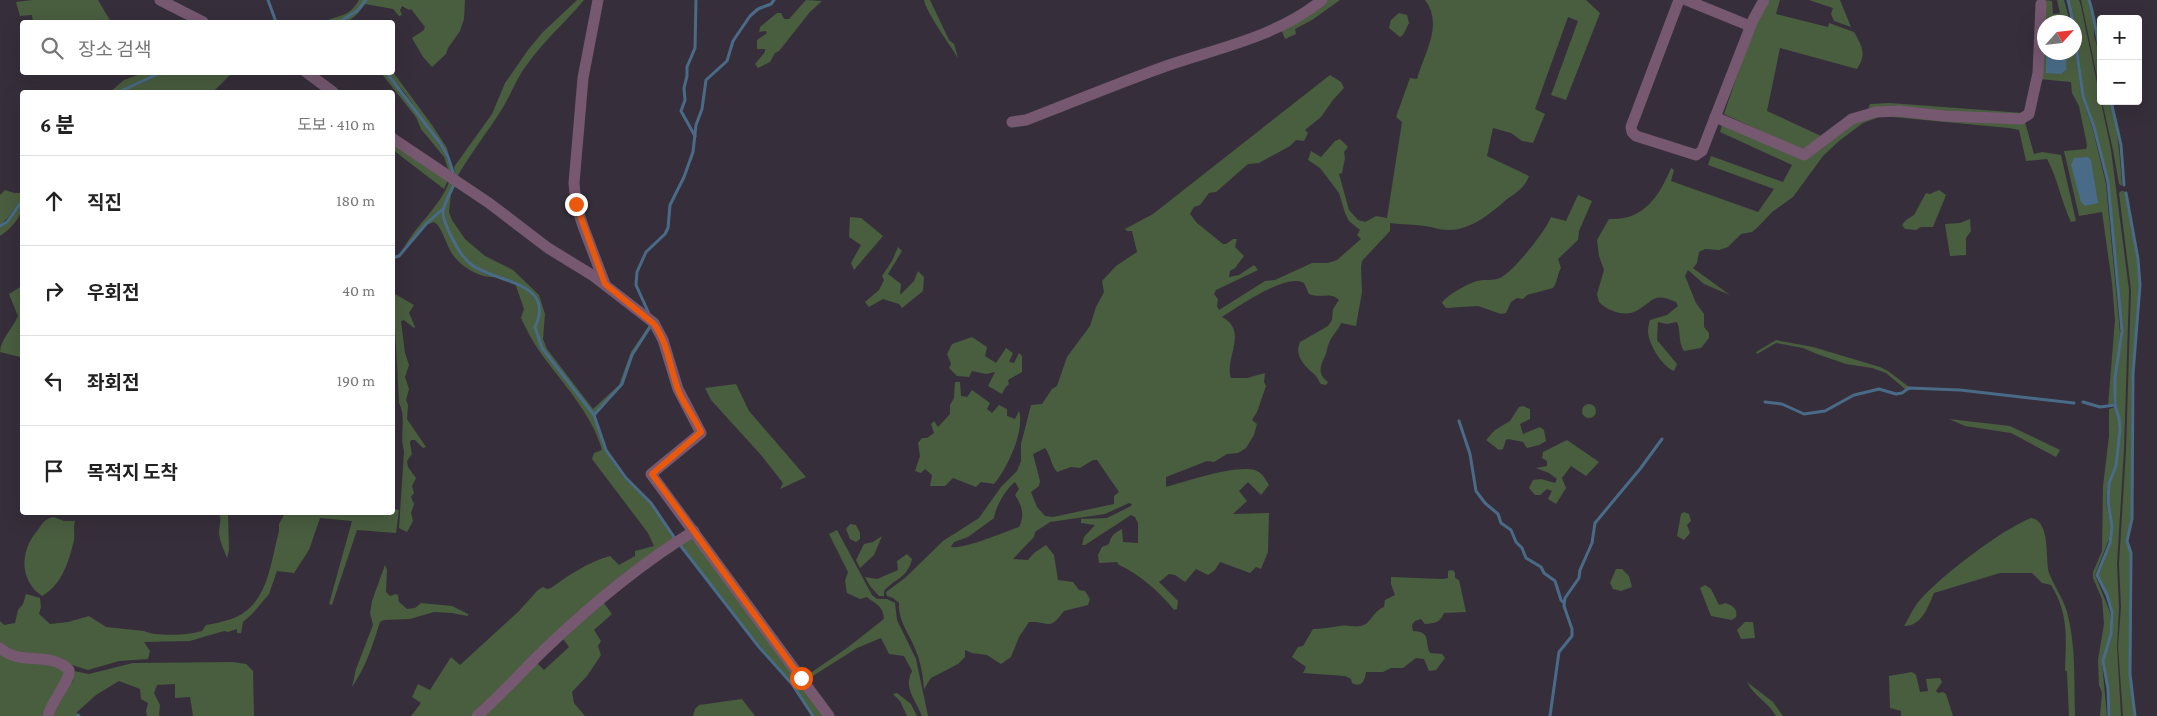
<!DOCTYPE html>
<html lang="ko">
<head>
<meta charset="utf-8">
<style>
	:root { --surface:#fff; --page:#f2f2f2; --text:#222; --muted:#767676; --line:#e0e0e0 }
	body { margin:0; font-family:"Crimson Pro","Noto Sans KR",serif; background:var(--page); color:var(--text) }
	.controls { position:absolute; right:15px; top:15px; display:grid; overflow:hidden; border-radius:5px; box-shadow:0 5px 20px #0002 }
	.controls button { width:45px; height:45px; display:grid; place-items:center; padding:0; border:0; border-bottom:1px solid var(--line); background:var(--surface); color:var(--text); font:25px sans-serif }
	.compass { position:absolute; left:2037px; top:15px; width:45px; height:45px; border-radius:50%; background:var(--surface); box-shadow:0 5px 20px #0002; rotate:63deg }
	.stop { position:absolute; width:15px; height:15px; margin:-11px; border:4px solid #ea580c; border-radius:50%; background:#fff }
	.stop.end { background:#ea580c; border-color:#fff; box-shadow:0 1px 5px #0008 }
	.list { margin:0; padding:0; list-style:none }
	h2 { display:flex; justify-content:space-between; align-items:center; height:65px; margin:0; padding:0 20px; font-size:21px }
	h2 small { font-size:16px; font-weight:400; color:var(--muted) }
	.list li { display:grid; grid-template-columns:32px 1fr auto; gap:15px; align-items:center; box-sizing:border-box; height:90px; padding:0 20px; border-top:1px solid var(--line) }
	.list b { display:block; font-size:19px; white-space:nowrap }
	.list em { font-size:16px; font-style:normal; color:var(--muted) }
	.icon { flex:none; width:28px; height:28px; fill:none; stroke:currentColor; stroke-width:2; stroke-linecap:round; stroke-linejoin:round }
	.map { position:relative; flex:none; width:2157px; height:716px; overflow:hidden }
	.search { position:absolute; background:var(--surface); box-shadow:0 5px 20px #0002; left:20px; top:20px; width:375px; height:55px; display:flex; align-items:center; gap:12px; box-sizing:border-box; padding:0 18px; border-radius:5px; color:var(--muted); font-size:19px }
	.panel { position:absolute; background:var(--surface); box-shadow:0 5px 20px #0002; left:20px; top:90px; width:375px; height:425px; border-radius:5px }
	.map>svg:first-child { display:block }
	.green { fill:#495d3f; fill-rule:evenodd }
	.water { fill:#496b87 }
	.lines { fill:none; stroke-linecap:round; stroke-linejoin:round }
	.stream { stroke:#496b87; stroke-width:3 }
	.minor { stroke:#765870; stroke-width:11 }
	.route { stroke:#ea580c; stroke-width:6 }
</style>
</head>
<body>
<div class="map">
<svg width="2157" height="716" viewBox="0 0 2157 716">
	<rect width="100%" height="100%" fill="#362f3b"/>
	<g class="green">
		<polygon points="32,0 98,0 111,22 79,21 33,22 32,15 20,16 16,2"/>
		<path d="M359,0H365C354,16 343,23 323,22C341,14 348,18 359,0Z"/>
		<path d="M366,0H465L464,19L460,31L448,48L446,54L432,67L423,57L412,38L424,30L425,27L411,9L409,10L402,6L400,10L402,15L399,16L393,9L365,4C359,13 351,23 340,22L357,11Z"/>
		<path d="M577,0H584C565,23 543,41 526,66C516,79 511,95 502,109C487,133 469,155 456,179L454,167L492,114L505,83L528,50L542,33Z"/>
		<polygon points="806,0 822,1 810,12 779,51 775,53 770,62 758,68 755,64 765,52 765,49 757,49 757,40 767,33 766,31 759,32 760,27 777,13 781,13 784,19 789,19"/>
		<path d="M924,0H930L949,40L954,44L958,58C950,45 926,12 924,0Z"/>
		<polygon points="1325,0 1340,0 1312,20 1295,29 1296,34 1285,39 1281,29"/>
		<path d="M1425,0H1586L1600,13L1566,100L1551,95L1578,21L1568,17L1535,109L1545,114L1533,143L1522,141L1511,133L1493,128L1487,156L1529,176C1524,189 1516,192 1506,200C1491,213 1470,231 1448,230C1440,230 1433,227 1425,226C1413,224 1402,225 1390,223V231L1362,261L1361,267L1362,292L1356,326L1341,323C1338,331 1332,335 1329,343C1327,347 1327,351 1326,354C1321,365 1316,373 1328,382L1326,385L1321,384C1318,381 1318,377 1314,374C1304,365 1294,356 1300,342L1328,326L1332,320L1333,309L1339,300C1330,291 1322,299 1309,294L1304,283C1287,272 1238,307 1222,317C1249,331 1224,358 1231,378H1247L1265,373L1264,382L1266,386L1257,412L1252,420L1257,424L1254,435L1246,448L1238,453L1227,454L1214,462L1207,461L1166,477V487C1184,482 1240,463 1257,471C1263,474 1266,480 1269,485L1261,495L1248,482L1239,491L1247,501L1233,514L1269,513L1268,552L1261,569L1256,567L1250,573L1220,562L1215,570L1208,575L1196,569L1185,582L1175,575L1169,574L1159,582L1178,601L1177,609L1174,610C1160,592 1139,574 1119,565L1117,562L1099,563L1098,555L1102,547L1109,544C1111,536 1114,533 1122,529L1123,542L1138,543V523L1135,517L1131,515L1085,545H1082L1084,537L1095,525L1081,523V519L1107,518L1131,506L1132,504L1129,503L1105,514L1050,522L1035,532L1034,537L1013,559L1028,560L1034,553L1046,545L1054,555L1058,580L1073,582L1079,590L1085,591L1090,599L1088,605L1064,611C1048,632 1051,621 1029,622L1019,637L1011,657L1001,664L987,655L972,653L965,650V657L958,664L931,678L924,689C923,676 921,663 916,651C910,634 898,622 899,603L893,598L887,596L886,592L905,578L943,541L979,518L1001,487L1017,471L1021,461V444L1031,405L1042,404L1052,389L1057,386L1067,357L1090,326L1096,307L1104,292L1102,281L1116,266L1137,252L1132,231H1127L1125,229L1153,214L1330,75L1341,82L1344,88L1333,100L1321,117L1305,130L1308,133L1304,141L1296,140L1290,146L1259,163L1248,164L1216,192L1209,193L1200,205L1194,207L1190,214L1197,223L1223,244H1226L1233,239H1237L1235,247L1244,256L1235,268L1230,271L1229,277L1239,275L1254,265L1258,270L1216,290L1214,294L1218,299L1217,306L1219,310L1265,281L1275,280L1312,263H1328L1337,260L1361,239L1357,235L1360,230L1349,221L1345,213L1339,193L1320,168L1308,160L1311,151L1321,157L1335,141L1340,139L1348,147L1344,152L1345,158L1342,173L1339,174L1349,210L1358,220L1365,222L1376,216L1387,218L1402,122L1396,117L1410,78L1417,79C1424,53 1444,25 1425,0ZM1045,448C1051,456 1051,465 1057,472L1071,467L1080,468L1093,460H1097L1119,492L1114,496V504L1053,517L1045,516L1037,507L1031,492L1039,486L1040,481L1033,454ZM1015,482L1019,489L1015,495C1022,505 1025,516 1019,527C1005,532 963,550 951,547L954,542L968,537L994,518C996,506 1005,490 1015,482Z"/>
		<path d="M1770,0H1780L1776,14L1828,27L1829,23L1854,32C1862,46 1867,54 1857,69L1780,48L1767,111L1821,136L1802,150L1724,114L1754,27Z"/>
		<polygon points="1809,0 1840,0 1851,27 1834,21 1831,14 1833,8"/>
		<polygon points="2045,0 2052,1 2053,14 2060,13 2057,0 2064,0 2070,22 2044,22 2044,52 2074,52 2075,50 2082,97 2093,130 2106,184 2120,333 2113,404 2108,406 2115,320 2112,283 2102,212 2079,216 2064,151 2086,149 2087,145 2079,106 2072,93 2071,82 2039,79 2041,72"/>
		<polygon points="2068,0 2079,0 2081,6 2111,150 2129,290 2124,450 2117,564 2119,607 2117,646 2121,716 2109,716 2108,689 2104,661 2112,634 2112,612 2107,594 2097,575 2110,543 2112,527 2108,502 2110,483 2116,466 2121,430 2116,405 2116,378 2123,331 2108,182 2095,127 2084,96 2074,22"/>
		<polygon points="2081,0 2088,0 2094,22 2094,36 2101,60 2101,96"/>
		<polygon points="1399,13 1407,15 1409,23 1403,35 1400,37 1389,28 1391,20"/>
		<polygon points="165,72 232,72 232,73 213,92 120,92"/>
		<polygon points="393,72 432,125 447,148 449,156 404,92 387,73"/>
		<polygon points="143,73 159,73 117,92 110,92 124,80"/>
		<path d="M381,73H385C390,80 397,86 402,94C420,118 443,144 453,173L450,175L444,157L421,129L416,117Z"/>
		<path d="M2102,101H2110C2118,129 2120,157 2122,186L2119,184L2113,150Z"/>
		<polygon points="1890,103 2023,113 2019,117 1868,110 1870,104"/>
		<path d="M1876,115L2025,122L2034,154L2042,152L2061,155L2076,221L2071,222C2061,201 2058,179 2047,159L2026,161L2019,130L2009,128L1882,116L1863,123L1839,141L1823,156L1793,197L1772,212L1758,227L1752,232L1741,234L1728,247L1719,250L1705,249L1699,252L1697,263L1693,268L1730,295L1704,284L1688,270L1685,276L1696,303L1704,314V327L1709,333V338L1701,348L1684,351C1678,343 1681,331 1677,322L1667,324L1658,322L1657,340L1677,364L1674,371C1662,366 1649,345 1648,332C1648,328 1649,323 1650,320L1667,315L1678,306L1676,302C1654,292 1654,300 1638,310C1625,318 1608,311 1599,302L1597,294L1604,270L1599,256L1597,240L1609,219C1643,221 1659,197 1671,168L1674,170L1671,181L1758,212L1774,189L1708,165L1711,156L1783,182L1792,165L1720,132L1722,125L1801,159L1853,121Z"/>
		<polygon points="397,143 448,180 444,189 393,150"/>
		<path d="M450,179L454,183L443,208L425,224L401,254C413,226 441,208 450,179Z"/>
		<path d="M5,190L14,193H22V200C14,208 9,219 0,225V195Z"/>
		<polygon points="1939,190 1946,195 1933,227 1921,227 1916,230 1905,229 1902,225 1906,220 1914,215 1926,193 1930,194"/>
		<polygon points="2121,191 2124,191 2125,193 2137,259 2139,285 2132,374 2131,518 2127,541 2130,553 2129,674 2134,716 2123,716 2118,646 2121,607 2119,564 2126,450 2131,290 2119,193"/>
		<path d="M451,193L449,212L452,220L465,239L485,256L513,270L539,295L545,314L543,339L547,349L593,409L619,385L631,352L648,327V322L650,327L632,355L621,383L594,414L543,348L536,327C558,282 494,282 472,265C462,258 457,247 452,236C443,217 442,213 451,193Z"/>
		<path d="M1578,195L1592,201L1579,231L1578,240L1558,259L1561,268C1557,275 1558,281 1553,288L1527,295L1523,299L1517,298L1511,302L1506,313L1501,314L1478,306L1446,308L1442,303C1445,296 1469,283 1477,281C1485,279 1492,281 1500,278C1514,271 1545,232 1551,217L1566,221Z"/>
		<path d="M22,203C23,216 11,229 0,236V227L7,223Z"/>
		<path d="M443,210C443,220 447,228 451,237C462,258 473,273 498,277C481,279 460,267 451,252C446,243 443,232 437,224L434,222L426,225Z"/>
		<polygon points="850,217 861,218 883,236 854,270 851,263 861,245 849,237"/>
		<polygon points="1970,219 1971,231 1966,238 1966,255 1950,256 1945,224 1960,223"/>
		<polygon points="898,247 902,251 888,274 901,284 900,295 914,281 918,271 924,277 923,291 902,308 899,304 883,299 869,307 865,302 879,290 884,280 882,276 892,261"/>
		<path d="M515,283C534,294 546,305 535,327L542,348L594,415L605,450L625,479L650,503L676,540L475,716H411L421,703L412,697L418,684L430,690L451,657L460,665L519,611L537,591L543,587L547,589L551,588C569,575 588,562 610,556L619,565L635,556V551L654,546L648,533L592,459L594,453L602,450C592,413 561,382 540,352C534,344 525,327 521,318L524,309Z"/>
		<path d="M22,286V352L20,357L0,352C1,338 12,330 18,316L9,294Z"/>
		<path d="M393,289L395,294L414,305L409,313L415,327L414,328L404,320L401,321L405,353L409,365L405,377L409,389L406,400L408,405L407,419L426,447L423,448L415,440H411L410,443L412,454L407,461L408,467L416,478L412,486L414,493L411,497L414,504L411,513L413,521L407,532L399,528L404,451C399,435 407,419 399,403Z"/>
		<polygon points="972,337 987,347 985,356 996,363 1006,348 1013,353 1009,362 1014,363 1019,353 1022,356 1022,372 1008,380 1009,384 1005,388 1002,394 988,386 995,372 986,374 972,371 969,377 957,376 949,368 951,364 947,354 952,344"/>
		<polygon points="1776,340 1813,347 1880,367 1888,371 1909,387 1905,389 1886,373 1872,368 1846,364 1817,354 1803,348 1776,343 1757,354 1756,352"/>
		<path d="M955,382H960L961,396L967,397L972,390L990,403L987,409L992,413L999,405L1007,409V416L1015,419L1019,411C1025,431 1007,469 994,484L981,482L976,487L953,478L945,486H930L932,475L925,469L921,473L915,471L920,456L918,443L922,438H927L934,433L931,424L934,421L938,427L950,414V405L954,398Z"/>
		<polygon points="736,384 749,411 806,477 780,489 783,483 761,455 711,400 705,388"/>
		<circle cx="1589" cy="411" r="7"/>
		<polygon points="1523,406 1530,409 1530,419 1520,424 1523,434 1540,427 1544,430 1546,441 1539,445 1527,448 1523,442 1508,439 1506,440 1503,449 1499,450 1486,440 1495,430 1510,421 1519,407"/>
		<polygon points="2115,407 2118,418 2119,431 2115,466 2108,482 2106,502 2111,527 2109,539 2095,575 2110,612 2110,633 2102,663 2107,716 2100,716 2102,693 2099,685 2098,660 2104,624 2102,599 2093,578 2093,572 2102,551 2103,486 2109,436 2109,409"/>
		<polygon points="1949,419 2010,426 2060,450 2056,457 2011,433 1965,426"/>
		<polygon points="1567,440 1599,462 1586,476 1571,466 1562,478 1566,488 1556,504 1548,499 1552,491 1547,489 1540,495 1535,495 1529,488 1533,480 1541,479 1555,483 1557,479 1549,473 1536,468 1547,466 1547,461 1542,458 1543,452"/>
		<path d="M393,509L399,510L396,533L357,530L332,605L329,604L352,521L320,518L309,550L294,573L277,571L269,594L252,614L243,622L241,633H237V629L228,632L224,631L190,641L144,642L150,651L148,659L119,661L88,670L62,662L15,652L0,644V621L4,625L15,623L18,610L23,604L26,594L40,598L41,607L39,614L50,624L68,622L89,616L106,627L144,631C157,637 189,635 202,631L206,625C214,624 220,622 228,620C268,609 270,564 279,531V524L285,513L392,512Z"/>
		<polygon points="1684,512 1689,514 1691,521 1687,525 1690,533 1684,540 1677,536 1681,514"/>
		<path d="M219,513H228L229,550L227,558C224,550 220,542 219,533C219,525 222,521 219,513Z"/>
		<path d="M54,517L64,521H75C73,527 75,534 74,540C69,561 62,585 42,596C19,580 20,551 37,531C42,524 45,518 54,517Z"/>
		<path d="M2031,518C2051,520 2045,560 2049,573C2054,586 2063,598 2067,612C2076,645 2074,681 2075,716H2069L2067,672L2065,670C2066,638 2069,614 2051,585L2042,583L2032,573H2000L1934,593C1928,607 1922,626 1904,626C1909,618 1913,608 1920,600C1942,575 2001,530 2031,518Z"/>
		<polygon points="850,524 856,525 860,533 860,539 856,542 850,539 846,529"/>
		<path d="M837,530L872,595L877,599H887L895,603L897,620L916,659L928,716H922C916,700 903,688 912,671L904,656L889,654L881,638L857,648L808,679L806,676L847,648L884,619C883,605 876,605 867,597L860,599L847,593L845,581L848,572L829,534Z"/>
		<polygon points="693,534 825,716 814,716 792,683 760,646 681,545"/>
		<polygon points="882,536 874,555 860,568 856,560 864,544 873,542"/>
		<path d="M907,554L912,559C907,579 895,578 884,591V596H879L870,586L865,577L877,579L898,570L897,561Z"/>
		<path d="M385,565L387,570L386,592L390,596L396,594L398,595L399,602L407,609L415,608L421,603L452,606L468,614V616L452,613L434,612L410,619L384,620L380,622C373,644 366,667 352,687L356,669L373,625L370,613L372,601Z"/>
		<polygon points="1616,569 1622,569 1629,576 1632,587 1621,591 1613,589 1610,583"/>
		<path d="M1453,570L1455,573V578L1459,580L1466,612L1444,613C1440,623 1435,623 1425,624L1421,619L1415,621L1412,625L1413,631C1432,632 1424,641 1430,653L1442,654L1445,658L1436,670L1429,671L1424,659L1416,658L1403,668H1391L1383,672H1366C1365,681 1361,688 1352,683L1351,679L1345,676L1303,673L1306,667L1292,657L1298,647L1303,646L1313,629C1322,629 1331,627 1340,626C1349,624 1358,630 1367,623C1373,617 1376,610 1384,607L1385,600L1395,595L1391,584V577L1443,579L1448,578V571Z"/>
		<path d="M1705,585L1711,589L1719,605L1726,603C1733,606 1738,609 1736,617L1732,620L1711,616L1700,588Z"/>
		<polygon points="603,602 612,614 594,630 601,641 598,646 601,655 587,676 572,692 574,703 585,716 483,716 537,663 544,670 569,647 563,639"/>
		<polygon points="1745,622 1753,622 1755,638 1741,639 1737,630"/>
		<polygon points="0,655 50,662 66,671 45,716 0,716"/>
		<polygon points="233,662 246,664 253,671 254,716 193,716 190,697 175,698 175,684 157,685 154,693 160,705 159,716 147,716 146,711 148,703 141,699 140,689 119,681 96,695 77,712 77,716 52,716 73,680 74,671 89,674 133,663"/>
		<polygon points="1912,672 1916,675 1920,692 1928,691 1926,679 1940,678 1942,682 1936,691 1938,693 1943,692 1946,694 1953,716 1901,716 1901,711 1890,708 1889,676"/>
		<path d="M1747,682L1773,702L1783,716H1776C1768,702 1754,696 1747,682Z"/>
		<polygon points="897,693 911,704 917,716 907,716 900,701 893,694"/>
		<polygon points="742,699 755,716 693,716 695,709 699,705"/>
	</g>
	<g class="water">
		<polygon points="2046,53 2067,53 2066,70 2061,74 2046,73"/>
		<polygon points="2088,157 2091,160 2098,203 2085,206 2081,202 2071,165 2074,158"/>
	</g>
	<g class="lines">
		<g class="stream">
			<polyline points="268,0 276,22"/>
			<polyline points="2068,0 2073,22"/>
			<path d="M2089,0C2095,18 2096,36 2101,54"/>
			<polyline points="339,22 357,11 366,0"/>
			<polyline points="2074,32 2083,96 2094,127 2108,182 2122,331 2115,378 2115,405 2119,418 2120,430 2116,466 2109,483 2108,502 2112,527 2110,543 2097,575 2107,595 2112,612 2111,634 2103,661 2108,689 2109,716"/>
			<polyline points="386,72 440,143 448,157 454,175"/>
			<polyline points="119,92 162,72"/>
			<polyline points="2111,101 2121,145 2124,185"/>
			<polyline points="695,136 681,111 685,100 684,88 687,76 687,67 695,48 696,0"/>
			<path d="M455,183C451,191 446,200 444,208C441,217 447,226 450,234C456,245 461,257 472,265C494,282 557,282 535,327L542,348L594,415L606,450L626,478L651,503L676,540"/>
			<polyline points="2126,193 2138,259 2140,285 2133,374 2132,519 2127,541 2131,553 2130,674 2135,716"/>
			<polyline points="0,226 7,222 22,201"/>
			<polyline points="392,258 399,256 426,224 443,209"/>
			<polyline points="650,316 636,285 637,272 646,252 665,234 668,228 670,205 684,177 693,152 696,125 702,109 706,80 727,61 733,41 750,16 758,9 771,4 774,0"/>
			<polyline points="1765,402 1782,404 1804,414 1825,411 1854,395 1867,392 1879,389 1896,394 1902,393 1909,388 1960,390 2074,403"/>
			<polyline points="2083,402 2100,407 2115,405"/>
			<polyline points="594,415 622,384 632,355 650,327"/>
			<polyline points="1459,421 1470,454 1476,491 1485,503 1498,514 1501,523 1511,530 1516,542 1522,548 1526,558 1541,567 1544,573 1555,581 1561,600 1564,603"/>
			<polyline points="680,545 759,647 792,684 813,716"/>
			<polyline points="78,715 79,716"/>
			<polyline points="1550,716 1559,652 1572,636 1572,629 1564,606 1565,598 1579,578 1580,570 1592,543 1595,523 1640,469 1662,439"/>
		</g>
		<g class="minor">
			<polyline points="160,0 203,22"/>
			<polyline points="598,0 583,78 574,183 576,205 583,226 605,284"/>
			<polyline points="1679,0 1631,127 1632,132 1636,136 1696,155 1702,151 1753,20 1764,0"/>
			<polyline points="1686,0 1750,26"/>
			<polyline points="306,72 333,92"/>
			<polyline points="1715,117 1804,155 1852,119 1876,112 1899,111 1944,116 2021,119 2029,114 2038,73 2041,4"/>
			<path d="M1012,122L1026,120C1073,102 1121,82 1169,65C1222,47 1278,36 1322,0"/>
			<polyline points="392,138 489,203 548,248 592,275 654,323 663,340 678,389 701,433 651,474 829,716"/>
			<path d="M0,648C19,666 51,651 69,670C71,680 51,701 48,716"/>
			<path d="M477,716C501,695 522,671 545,649C591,605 640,564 694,531"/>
		</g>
	</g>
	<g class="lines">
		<path class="route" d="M576,204L605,284L654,324C667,342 670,366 677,387C682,402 694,417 701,432L652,474L801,678"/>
	</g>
</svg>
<div class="controls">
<button>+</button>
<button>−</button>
</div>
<svg class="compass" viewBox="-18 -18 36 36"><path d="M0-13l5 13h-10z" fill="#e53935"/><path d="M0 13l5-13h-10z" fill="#767676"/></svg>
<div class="stop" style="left:801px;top:678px"></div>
<div class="stop end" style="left:576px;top:204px"></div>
<div class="search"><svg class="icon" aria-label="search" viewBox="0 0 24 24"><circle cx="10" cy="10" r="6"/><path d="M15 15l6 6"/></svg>장소 검색</div>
<section class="panel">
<h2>6 분<small>도보 · 410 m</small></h2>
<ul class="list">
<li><svg class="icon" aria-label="ahead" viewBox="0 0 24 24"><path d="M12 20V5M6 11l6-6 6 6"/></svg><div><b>직진</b></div><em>180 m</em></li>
<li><svg class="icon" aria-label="right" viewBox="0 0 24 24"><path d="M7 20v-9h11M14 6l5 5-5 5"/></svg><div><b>우회전</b></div><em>40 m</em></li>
<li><svg class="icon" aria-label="left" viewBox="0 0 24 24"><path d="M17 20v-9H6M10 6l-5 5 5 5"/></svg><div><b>좌회전</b></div><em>190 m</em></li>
<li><svg class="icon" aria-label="arrive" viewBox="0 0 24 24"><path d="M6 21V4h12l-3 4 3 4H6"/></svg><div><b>목적지 도착</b></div></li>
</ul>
</section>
</div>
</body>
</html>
